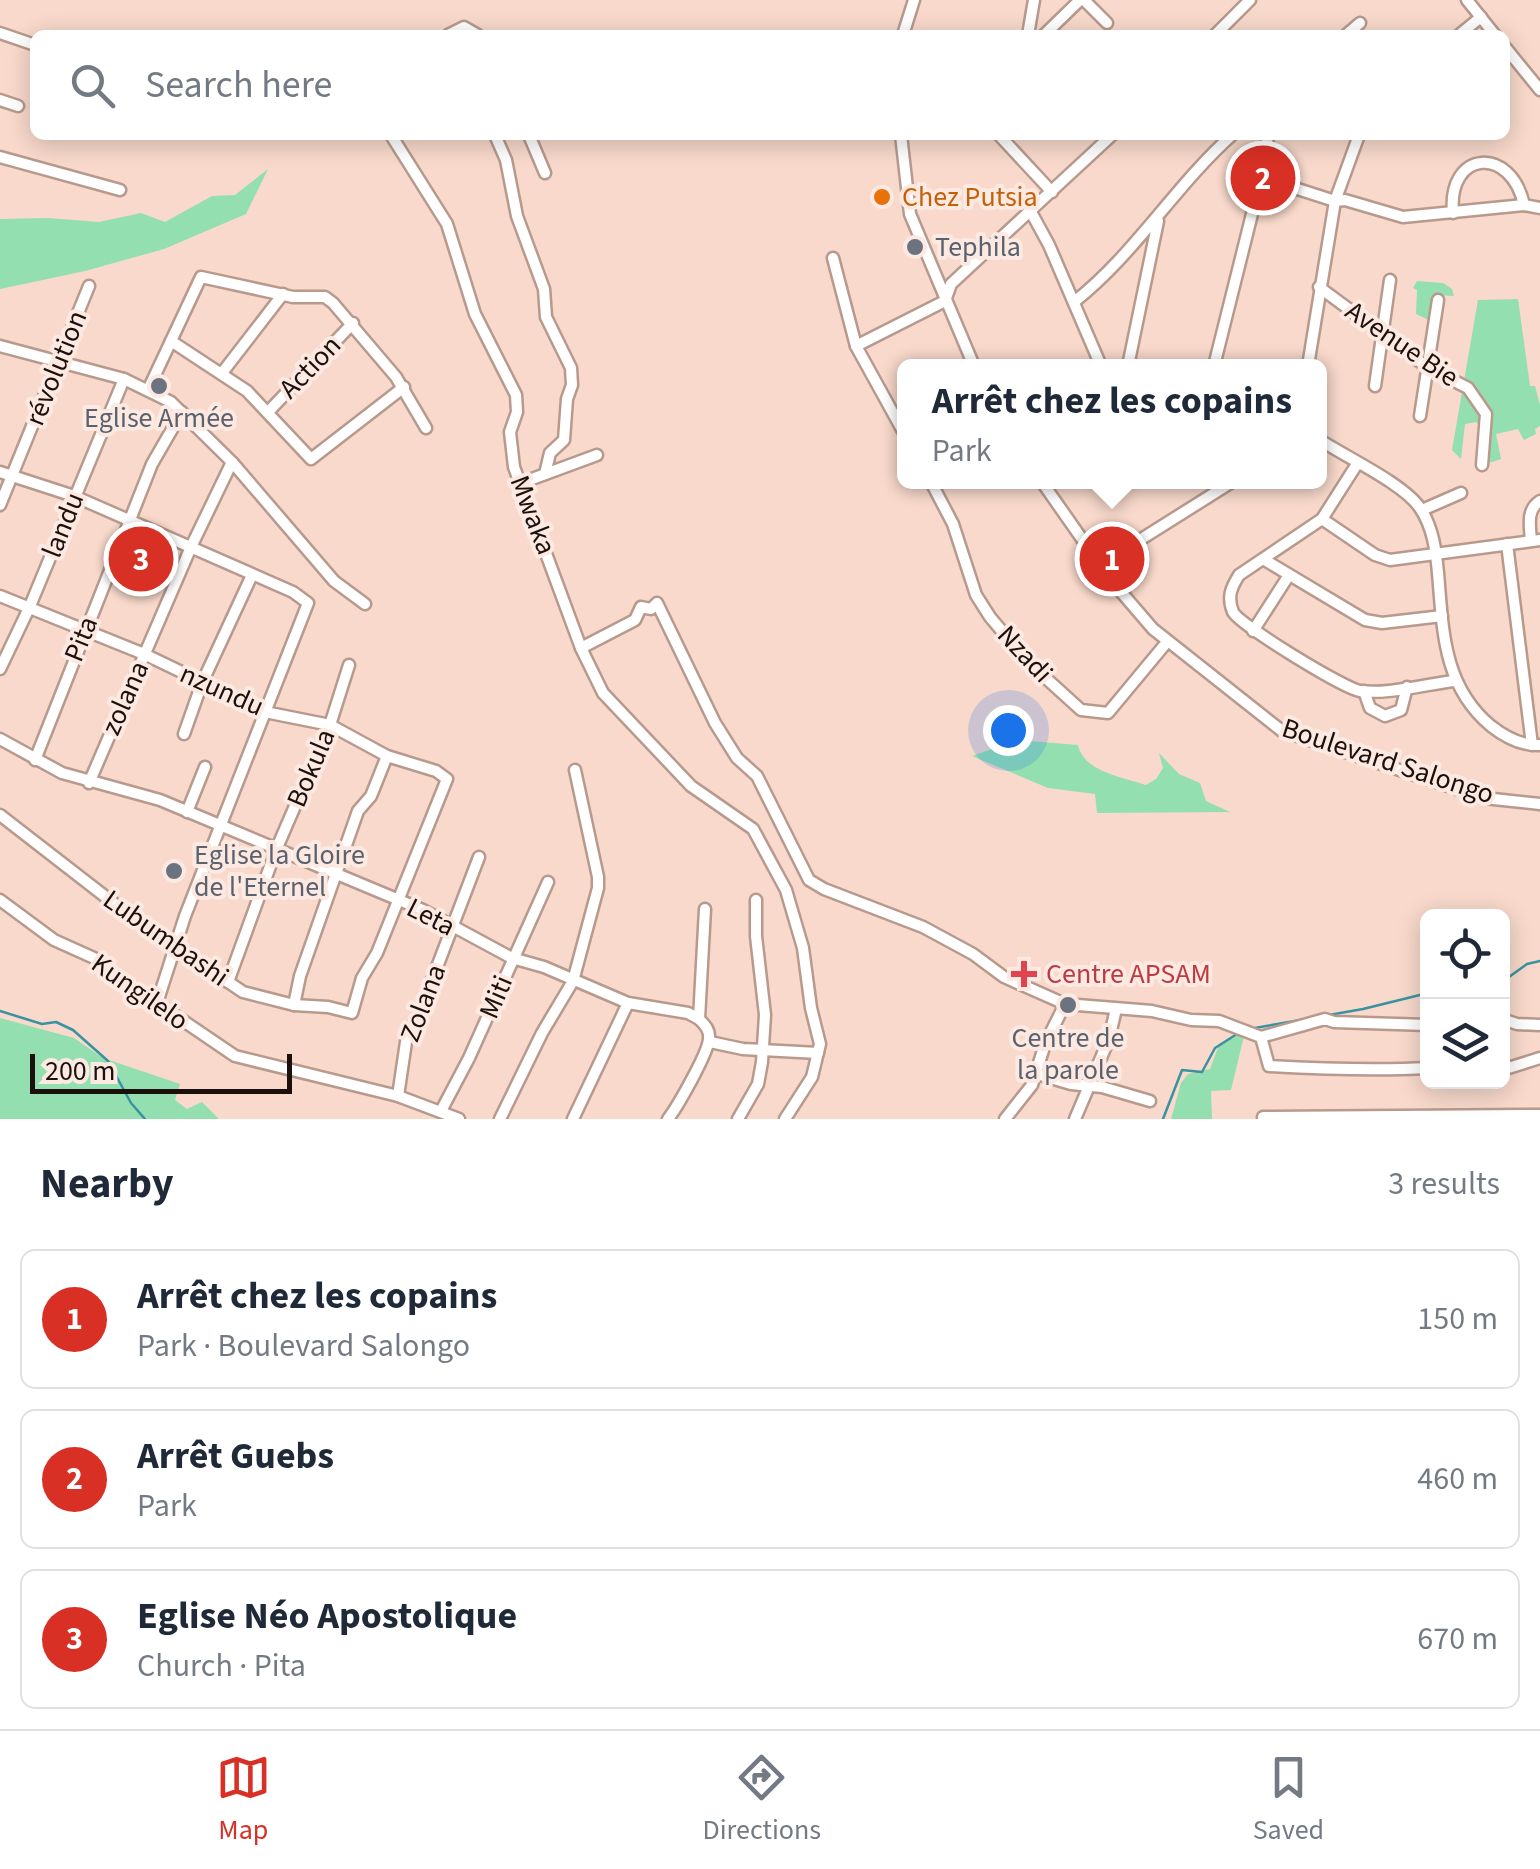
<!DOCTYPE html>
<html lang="en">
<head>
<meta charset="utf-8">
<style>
	:root { --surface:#fff; --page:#f2f2f3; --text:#1f2937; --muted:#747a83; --line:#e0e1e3; --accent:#d93025 }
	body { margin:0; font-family:"Source Sans 3",sans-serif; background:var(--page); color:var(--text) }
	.controls { position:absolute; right:30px; bottom:30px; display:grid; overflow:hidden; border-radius:15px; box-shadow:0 5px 25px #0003 }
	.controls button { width:90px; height:90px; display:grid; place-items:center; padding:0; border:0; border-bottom:2px solid var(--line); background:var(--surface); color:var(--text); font:50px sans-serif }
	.scale { position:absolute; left:30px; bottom:25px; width:262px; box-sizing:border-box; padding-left:10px; border:5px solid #1b100c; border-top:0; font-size:28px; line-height:35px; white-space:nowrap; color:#1b100c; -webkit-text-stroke:8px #fce9e1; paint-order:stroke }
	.you { position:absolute; left:1008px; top:730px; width:35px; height:35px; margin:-25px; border:8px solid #fff; border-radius:50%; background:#1a73e8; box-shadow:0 0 0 15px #1a73e833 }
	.badge { display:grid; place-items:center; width:65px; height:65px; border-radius:50%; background:var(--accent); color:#fff; font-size:32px; font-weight:700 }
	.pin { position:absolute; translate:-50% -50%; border:5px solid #fff; box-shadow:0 2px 10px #0006 }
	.popup { position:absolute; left:897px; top:359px; width:430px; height:130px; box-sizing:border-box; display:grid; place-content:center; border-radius:15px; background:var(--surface); filter:drop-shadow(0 2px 8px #0005); font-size:32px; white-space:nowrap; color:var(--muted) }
	.popup b { font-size:38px; color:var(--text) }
	.popup::after { content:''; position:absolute; left:50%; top:100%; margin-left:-20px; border:20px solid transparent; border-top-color:var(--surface) }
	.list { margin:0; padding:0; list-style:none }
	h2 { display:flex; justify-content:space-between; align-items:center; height:130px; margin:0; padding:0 40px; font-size:42px }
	h2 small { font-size:32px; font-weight:400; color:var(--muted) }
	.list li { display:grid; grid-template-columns:65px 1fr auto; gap:30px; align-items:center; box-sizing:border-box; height:140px; margin:0 20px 20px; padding:0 20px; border:2px solid var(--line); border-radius:15px }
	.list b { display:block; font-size:38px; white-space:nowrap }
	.list p { margin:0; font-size:32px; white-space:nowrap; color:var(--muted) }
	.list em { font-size:32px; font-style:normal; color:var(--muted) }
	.icon { flex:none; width:55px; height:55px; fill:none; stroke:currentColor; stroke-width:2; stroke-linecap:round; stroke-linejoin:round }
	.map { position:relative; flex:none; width:1540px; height:1119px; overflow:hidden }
	.search { position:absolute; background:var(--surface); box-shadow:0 5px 25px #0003; left:30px; right:30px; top:30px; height:110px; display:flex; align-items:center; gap:25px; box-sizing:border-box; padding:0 35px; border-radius:15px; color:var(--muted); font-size:38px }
	.sheet { height:610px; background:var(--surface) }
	nav { display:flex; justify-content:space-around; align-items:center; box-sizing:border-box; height:140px; border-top:2px solid var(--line); background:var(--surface); font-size:28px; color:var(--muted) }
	nav a { display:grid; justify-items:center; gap:5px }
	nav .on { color:var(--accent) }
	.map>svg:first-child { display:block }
	.green { fill:#93dfb0 }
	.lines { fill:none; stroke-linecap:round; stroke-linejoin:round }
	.stream { stroke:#3893a0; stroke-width:2.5 }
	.minor-casing { stroke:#b79a8d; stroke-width:15 }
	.minor { stroke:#fff; stroke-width:10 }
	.food-dot { fill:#e8710a; stroke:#fce9e1; stroke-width:4 }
	.worship-dot { fill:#6b7280; stroke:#fce9e1; stroke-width:4 }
	.health-dot { fill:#e0444e; stroke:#fce9e1; stroke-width:4 }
	.labels { text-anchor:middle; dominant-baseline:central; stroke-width:8; stroke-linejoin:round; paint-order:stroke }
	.food-label { font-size:28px; fill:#c56008; stroke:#fce9e1; text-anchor:start }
	.worship-label { font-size:28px; fill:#5b616d; stroke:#fce9e1; text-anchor:start }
	.street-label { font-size:28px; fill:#1b100c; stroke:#fce9e1 }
	.health-label { font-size:28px; fill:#be3a42; stroke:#fce9e1; text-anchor:start }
</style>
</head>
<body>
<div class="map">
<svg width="1540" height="1119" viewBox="0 0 1540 1119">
	<rect width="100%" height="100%" fill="#f8d9cb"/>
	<g class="green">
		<polygon points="268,169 246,214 164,249 85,271 0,289 0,219 48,218 99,222 141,213 165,222 212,196 235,195"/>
		<polygon points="1417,281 1443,283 1452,289 1454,296 1433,295 1429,320 1416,314 1417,290 1413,288"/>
		<polygon points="1518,299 1530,386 1535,386 1540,405 1540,426 1535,429 1536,434 1524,440 1518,429 1496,434 1501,459 1486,464 1488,433 1476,422 1465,424 1461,459 1452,450 1478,300"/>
		<path d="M1017,740L1078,745C1084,772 1122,777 1146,785L1156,779L1163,768L1159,753L1179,774L1200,783L1206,801L1230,812L1097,813L1095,794L1048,788L972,756Z"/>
		<polygon points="0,1018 74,1038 103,1058 180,1084 175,1100 187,1109 202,1102 219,1119 0,1119"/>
		<polygon points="1245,1032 1231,1090 1211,1091 1212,1119 1171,1119 1181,1083 1188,1074 1210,1069 1219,1045"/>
	</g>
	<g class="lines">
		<g class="stream">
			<polyline points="1502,982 1527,964 1540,961"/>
			<polyline points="0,1011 42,1024 56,1022 73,1030 108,1061 131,1103 145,1119"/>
			<polyline points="1255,1028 1363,1009 1428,993"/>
			<polyline points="1163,1119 1182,1070 1202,1072 1215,1048 1237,1034"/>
		</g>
		<defs>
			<g id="minor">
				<polyline points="1084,0 1107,23"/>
				<polyline points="1467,0 1495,35"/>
				<polyline points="0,33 35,45"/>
				<polyline points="448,35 464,27 478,35"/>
				<polyline points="903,35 914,0"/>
				<polyline points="1028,35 1034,0"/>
				<polyline points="1044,35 1080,0"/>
				<polyline points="1215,35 1250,0"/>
				<polyline points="1346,35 1360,23"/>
				<polyline points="1459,35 1481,17"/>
				<polyline points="1505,47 1540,90"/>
				<polyline points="0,100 18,106"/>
				<polyline points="391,135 447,224 475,314 516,395 517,412 510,432 514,467 581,648 603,693 691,786 753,829 786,890 803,948 811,1008 820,1044 812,1077 785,1119"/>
				<polyline points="495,135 506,160 517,216 544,289 546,317 571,368 572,385 567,399 564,440 550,453 545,474"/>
				<polyline points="529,135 545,173"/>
				<polyline points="901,135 910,214 974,366"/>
				<polyline points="999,135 1052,192"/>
				<polyline points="0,157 120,190"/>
				<polyline points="1260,177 1335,201 1345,200 1403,217 1524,205 1540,208"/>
				<polyline points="1031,212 1049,245 1101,366"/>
				<path d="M1453,213C1447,150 1511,145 1524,205"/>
				<polyline points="833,258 856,346"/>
				<polyline points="1319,287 1427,367 1468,388 1486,414 1482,465"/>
				<path d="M1074,302C1135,254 1175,186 1232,135"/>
				<polyline points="171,341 247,391 311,459 404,387"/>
				<polyline points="0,346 124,379 171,402 232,462 334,581 365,604"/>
				<polyline points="1128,366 1158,221"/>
				<polyline points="1214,366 1268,150 1267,135"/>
				<polyline points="1308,366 1335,201 1359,135"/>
				<polyline points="222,373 283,294"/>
				<polyline points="1375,386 1390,280"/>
				<polyline points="148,390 201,277 293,297 325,297 333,303 396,377 426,428"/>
				<polyline points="268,412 353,323"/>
				<polyline points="1420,416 1438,300"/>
				<polyline points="904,433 856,346 945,301 951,284 1112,135"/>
				<path d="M1320,440C1346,457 1404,484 1420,508C1433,527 1436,551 1438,573C1443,631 1443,686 1491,726C1505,737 1522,746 1540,745"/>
				<path d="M1357,464L1322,519L1239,575C1231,588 1227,597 1233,612C1240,625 1343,688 1360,691C1385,695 1428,684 1454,681"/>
				<polyline points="0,472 74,496 293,592 308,603 185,916 157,1003"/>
				<polyline points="931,482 953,524 976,595 990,617 1027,661 1081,710 1108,713 1167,642"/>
				<polyline points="1042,482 1110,579 1153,629 1282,731 1484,798 1540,804"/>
				<polyline points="521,483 597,455"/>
				<polyline points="0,505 89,286"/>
				<polyline points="1422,510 1461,493"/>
				<polyline points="1322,519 1375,555 1390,560 1540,540"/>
				<path d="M1531,541C1530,526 1526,510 1540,501"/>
				<polyline points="1507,544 1532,745"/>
				<polyline points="1263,559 1365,620 1382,623 1442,616"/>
				<polyline points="1100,565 1232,482"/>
				<polyline points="0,596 144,654 265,712 330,725 387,756 436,771 447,779 377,953 362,978 352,1013 328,1007 294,1005 243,992 129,915 0,815"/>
				<polyline points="1253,631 1289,575"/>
				<polyline points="581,648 635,620 641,607 651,609 657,603 715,723 737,758 757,776 809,880 824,889 923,927 973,954 1004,977 1065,1004 1152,1011 1191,1020 1219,1021 1261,1037 1325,1019 1334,1022 1428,1025"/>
				<polyline points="0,669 30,606 124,379"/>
				<polyline points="1364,691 1370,708 1385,716 1401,710 1407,687"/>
				<polyline points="184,734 202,683 252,575"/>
				<polyline points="0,739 62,773 160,800 423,910 512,958 544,967 628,1003 688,1013 699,1019"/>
				<polyline points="35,760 152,464 182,412"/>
				<polyline points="89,783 191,547 232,462"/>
				<polyline points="187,812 205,767"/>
				<polyline points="0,900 54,940 94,958 133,992 157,1003 235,1056 398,1096 459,1119"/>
				<polyline points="228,982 276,850 330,725 349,665"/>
				<polyline points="294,1005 300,976 358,811 371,796 387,756"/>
				<polyline points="1502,1019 1517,1024 1540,1025"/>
				<path d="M1261,1037L1269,1066C1322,1069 1374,1071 1428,1068"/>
				<polyline points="710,1042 743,1049 818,1053"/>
				<polyline points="1502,1070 1540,1058"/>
				<polyline points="1037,1074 1071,1084 1102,1087 1150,1101"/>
				<polyline points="398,1096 406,1042 421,1009 479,857"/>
				<polyline points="441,1111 469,1058 548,882"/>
				<polyline points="1263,1117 1540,1115"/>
				<polyline points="500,1119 542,1033 573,981 598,888 598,877 575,770"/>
				<polyline points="573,1119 628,1003"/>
				<path d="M668,1119C678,1106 708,1053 709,1039C710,1030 705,1025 699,1019L705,909"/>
				<polyline points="738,1119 758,1084 762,1062 765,1015 756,936 756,900"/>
				<polyline points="1005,1119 1032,1085 1045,1044 1065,1004"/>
				<polyline points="1075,1119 1109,1039 1116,1009"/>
			</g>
		</defs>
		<use href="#minor" class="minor-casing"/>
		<use href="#minor" class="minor"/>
	</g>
	<circle class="food-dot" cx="882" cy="197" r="10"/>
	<g class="worship-dot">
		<circle cx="915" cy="247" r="10"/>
		<circle cx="159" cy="386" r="10"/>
		<circle cx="174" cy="871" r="10"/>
		<circle cx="1068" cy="1005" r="10"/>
	</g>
	<path class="health-dot" d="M1019 959h10v10h10v10h-10v10h-10v-10h-10v-10h10z"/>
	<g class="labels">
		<g class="food-label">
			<text x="902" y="197">Chez Putsia</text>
		</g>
		<g class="worship-label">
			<text x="935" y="247">Tephila</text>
			<text x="159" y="418" text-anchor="middle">Eglise Armée</text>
			<text x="194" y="855">Eglise la Gloire<tspan x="194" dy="32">de l'Eternel</tspan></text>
			<text x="1068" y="1038" text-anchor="middle">Centre de<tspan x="1068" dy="32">la parole</tspan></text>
		</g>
		<g class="street-label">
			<text transform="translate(1402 344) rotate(34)">Avenue Bie</text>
			<text transform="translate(310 367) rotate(-46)">Action</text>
			<text transform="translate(56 368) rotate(-68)">révolution</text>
			<text transform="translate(533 515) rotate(69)">Mwaka</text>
			<text transform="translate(63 525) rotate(-68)">landu</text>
			<text transform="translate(81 639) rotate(-68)">Pita</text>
			<text transform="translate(1025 654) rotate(47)">Nzadi</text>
			<text transform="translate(222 690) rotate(24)">nzundu</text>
			<text transform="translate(125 698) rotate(-66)">zolana</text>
			<text transform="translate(1388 761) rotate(18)">Boulevard Salongo</text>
			<text transform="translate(311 768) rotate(-67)">Bokula</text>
			<text transform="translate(431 917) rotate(27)">Leta</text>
			<text transform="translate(166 938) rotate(35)">Lubumbashi</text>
			<text transform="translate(140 992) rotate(35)">Kungilelo</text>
			<text transform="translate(496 997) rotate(-67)">Miti</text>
			<text transform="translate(423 1003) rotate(-69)">Zolana</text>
		</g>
		<g class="health-label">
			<text x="1046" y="974">Centre APSAM</text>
		</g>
	</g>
</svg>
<div class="controls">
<button><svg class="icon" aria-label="locate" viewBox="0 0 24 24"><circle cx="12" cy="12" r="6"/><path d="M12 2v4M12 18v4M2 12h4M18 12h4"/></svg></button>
<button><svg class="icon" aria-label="layers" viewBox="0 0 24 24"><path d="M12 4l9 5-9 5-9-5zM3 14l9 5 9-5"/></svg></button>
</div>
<div class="scale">200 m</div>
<div class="you"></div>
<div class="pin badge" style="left:1112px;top:559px">1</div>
<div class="popup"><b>Arrêt chez les copains</b>Park</div>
<div class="pin badge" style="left:1263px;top:178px">2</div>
<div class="pin badge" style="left:141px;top:559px">3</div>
<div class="search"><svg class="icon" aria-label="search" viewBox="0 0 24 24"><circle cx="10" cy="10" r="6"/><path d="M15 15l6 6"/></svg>Search here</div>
</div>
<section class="sheet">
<h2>Nearby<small>3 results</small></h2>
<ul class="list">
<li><span class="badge">1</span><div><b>Arrêt chez les copains</b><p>Park · Boulevard Salongo</p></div><em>150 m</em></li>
<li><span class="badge">2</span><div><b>Arrêt Guebs</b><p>Park</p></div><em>460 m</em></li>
<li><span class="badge">3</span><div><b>Eglise Néo Apostolique</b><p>Church · Pita</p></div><em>670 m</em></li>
</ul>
</section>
<nav>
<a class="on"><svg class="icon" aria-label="map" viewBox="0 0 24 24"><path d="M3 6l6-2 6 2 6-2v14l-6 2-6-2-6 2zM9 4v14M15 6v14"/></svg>Map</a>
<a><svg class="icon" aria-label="directions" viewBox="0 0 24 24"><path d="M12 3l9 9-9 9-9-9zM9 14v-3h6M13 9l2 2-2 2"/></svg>Directions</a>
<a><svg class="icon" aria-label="saved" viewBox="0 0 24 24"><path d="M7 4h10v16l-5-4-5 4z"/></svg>Saved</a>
</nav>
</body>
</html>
